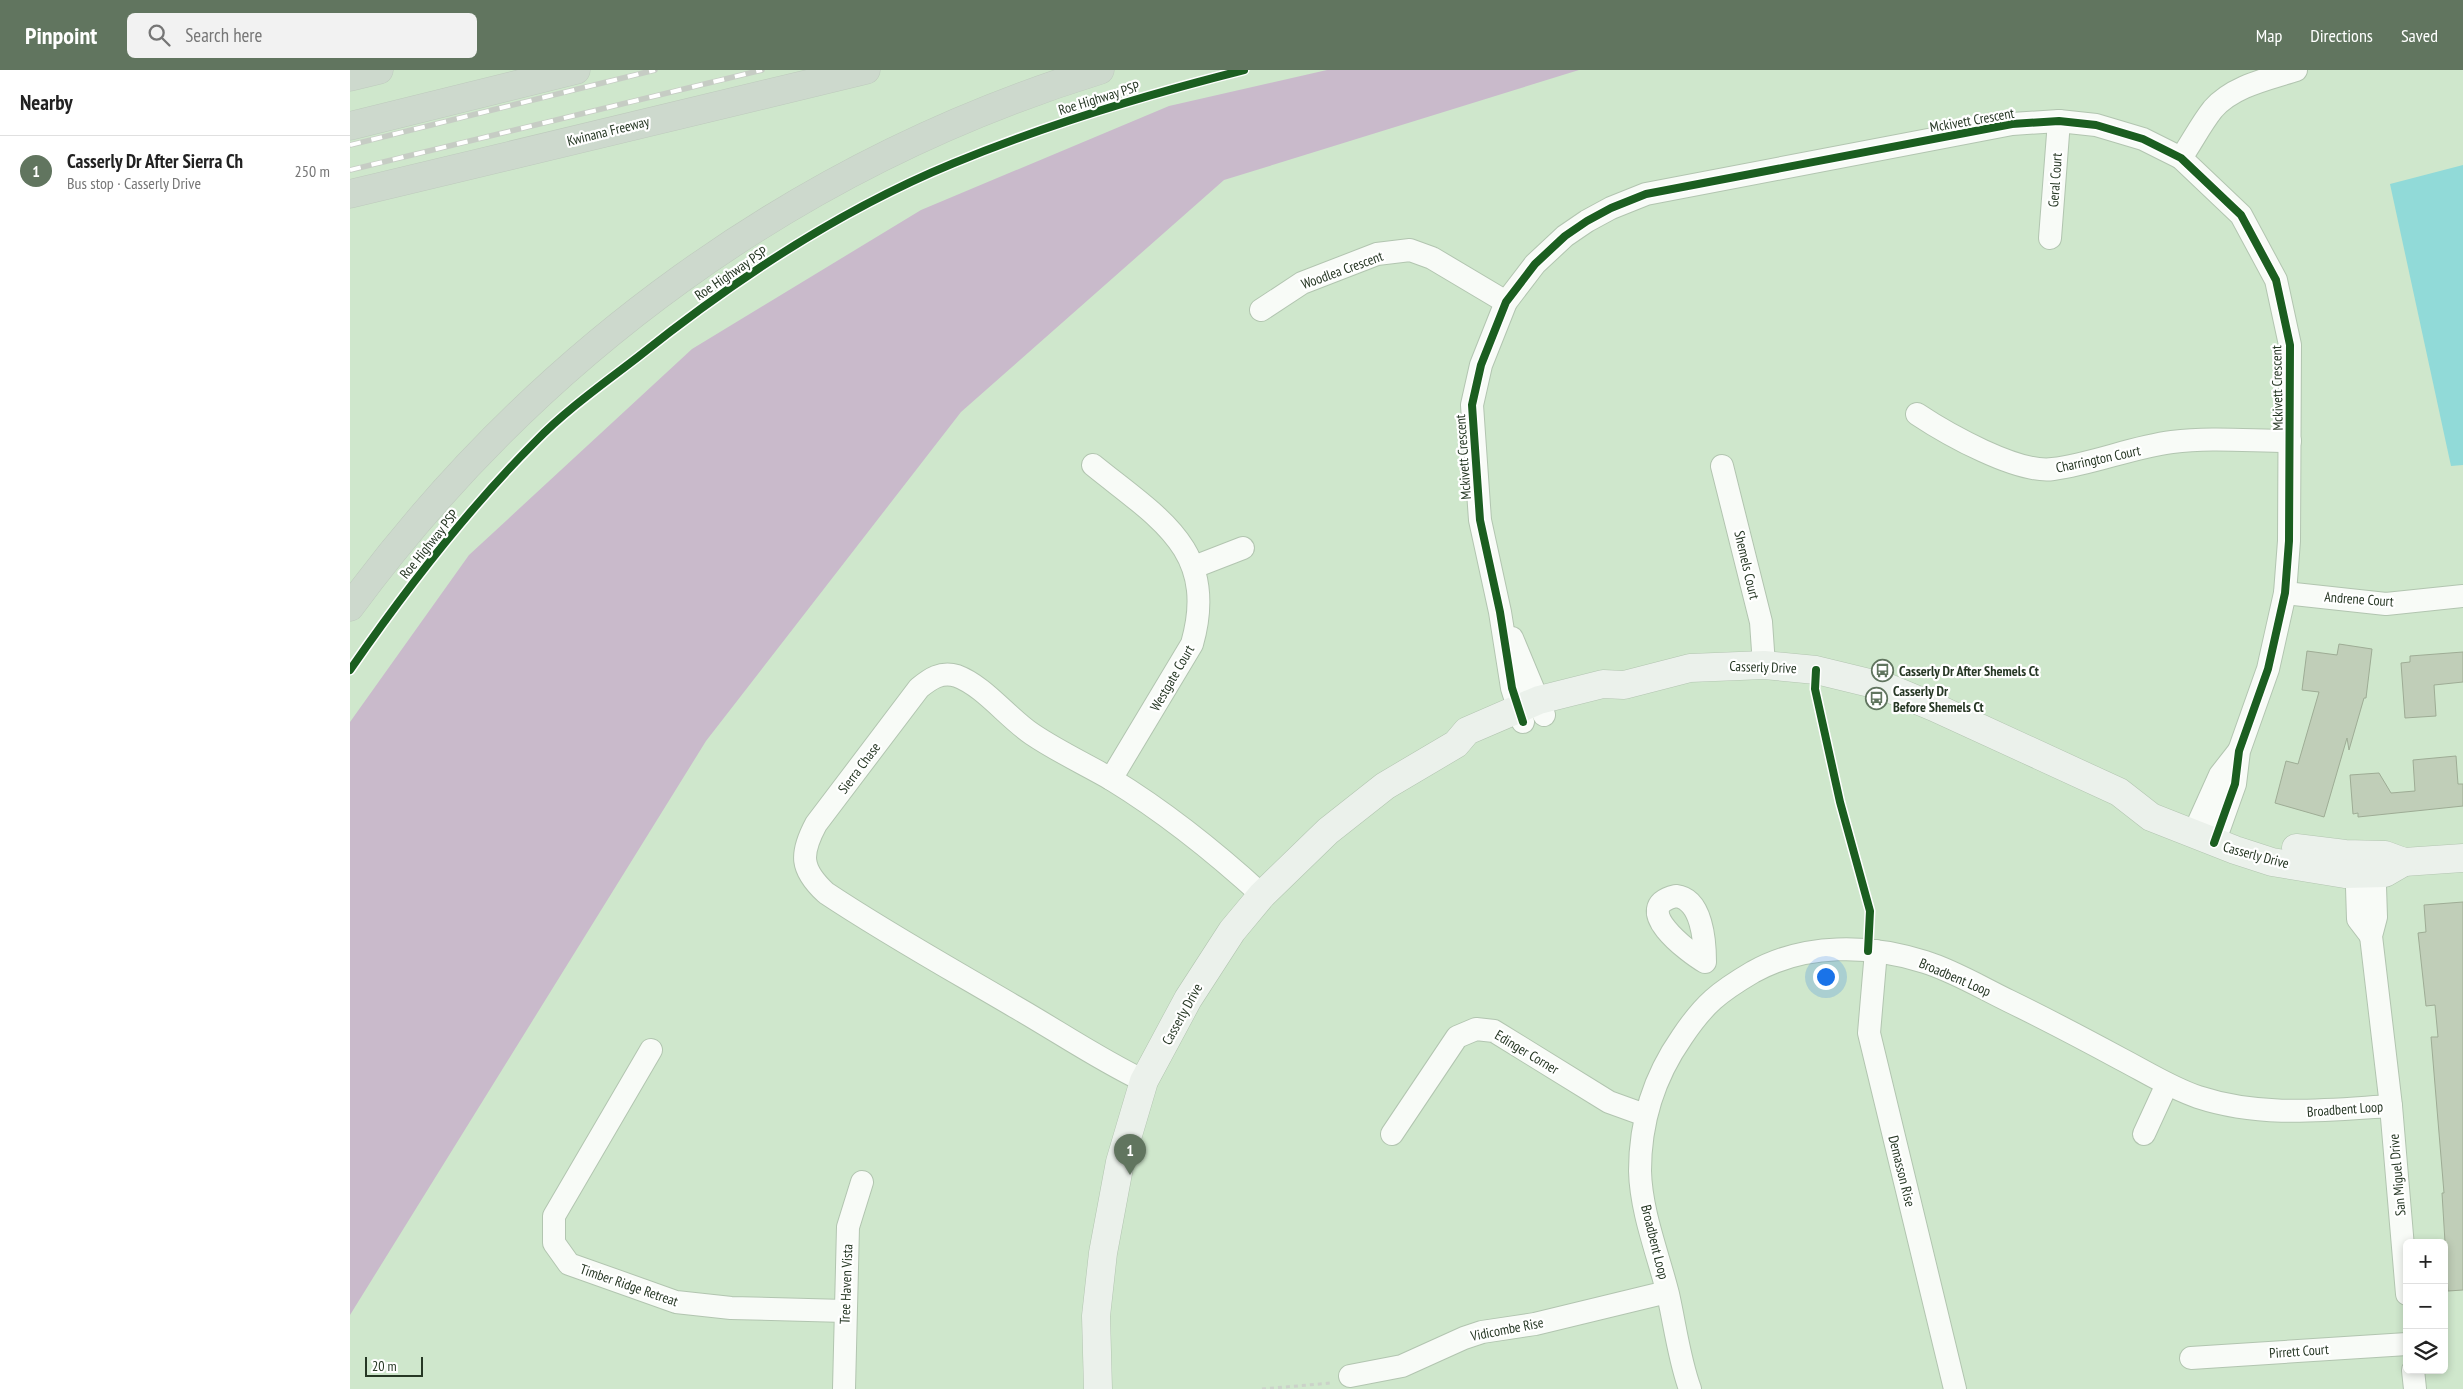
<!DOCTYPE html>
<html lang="en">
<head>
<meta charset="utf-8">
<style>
	:root { --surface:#fff; --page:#f2f2f2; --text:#222; --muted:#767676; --line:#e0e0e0; --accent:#61755f }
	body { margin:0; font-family:"PT Sans Narrow",sans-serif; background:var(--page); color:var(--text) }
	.controls { position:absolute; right:15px; bottom:15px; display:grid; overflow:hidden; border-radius:8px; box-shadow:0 2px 8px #0003 }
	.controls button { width:45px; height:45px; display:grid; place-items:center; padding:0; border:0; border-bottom:1px solid var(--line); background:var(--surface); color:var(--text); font:25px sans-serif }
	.scale { position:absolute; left:15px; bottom:12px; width:58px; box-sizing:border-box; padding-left:5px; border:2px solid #263724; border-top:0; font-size:14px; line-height:18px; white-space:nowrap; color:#263724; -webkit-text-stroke:4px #fff; paint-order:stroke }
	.you { position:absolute; left:1475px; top:906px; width:18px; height:18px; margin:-12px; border:4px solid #fff; border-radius:50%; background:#1a73e8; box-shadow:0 0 0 8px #1a73e833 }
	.badge { display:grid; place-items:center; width:32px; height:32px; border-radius:50%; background:var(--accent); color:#fff; font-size:16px; font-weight:700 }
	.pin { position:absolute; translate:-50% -41px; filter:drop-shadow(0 1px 2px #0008) }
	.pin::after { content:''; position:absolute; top:26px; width:18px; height:15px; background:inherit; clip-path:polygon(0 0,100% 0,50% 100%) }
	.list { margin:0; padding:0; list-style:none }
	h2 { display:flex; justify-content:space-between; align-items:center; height:65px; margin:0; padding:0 20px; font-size:21px }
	h2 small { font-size:16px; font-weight:400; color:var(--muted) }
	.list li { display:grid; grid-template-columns:32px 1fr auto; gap:15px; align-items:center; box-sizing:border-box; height:70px; padding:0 20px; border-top:1px solid var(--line) }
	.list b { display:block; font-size:19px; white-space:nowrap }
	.list p { margin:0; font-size:16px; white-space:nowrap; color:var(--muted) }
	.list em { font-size:16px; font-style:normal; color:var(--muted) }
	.icon { flex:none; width:28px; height:28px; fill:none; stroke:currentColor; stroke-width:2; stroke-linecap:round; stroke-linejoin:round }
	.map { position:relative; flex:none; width:2113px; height:1319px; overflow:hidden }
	header { display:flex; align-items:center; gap:30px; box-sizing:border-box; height:70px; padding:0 25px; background:var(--accent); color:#fff }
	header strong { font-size:24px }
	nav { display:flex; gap:28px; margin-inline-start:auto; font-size:18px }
	.search { width:350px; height:45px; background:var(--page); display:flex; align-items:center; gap:12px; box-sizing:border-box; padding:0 18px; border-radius:8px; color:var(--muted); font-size:19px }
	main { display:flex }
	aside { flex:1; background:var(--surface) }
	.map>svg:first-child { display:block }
	.forest { fill:#c9bacb }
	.water { fill:#91dad8 }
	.building { fill:#c0ceb8; stroke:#9eac95 }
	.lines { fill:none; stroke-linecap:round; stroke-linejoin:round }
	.street-casing { stroke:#b2c5b0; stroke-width:24 }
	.secondary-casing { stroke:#b2c5b0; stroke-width:29 }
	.highway-casing { stroke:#becabd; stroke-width:29 }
	.path { stroke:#cbd2c9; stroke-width:3; stroke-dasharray:4 4; stroke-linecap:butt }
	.street { stroke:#f8fbf7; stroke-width:22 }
	.secondary { stroke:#ebf1eb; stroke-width:28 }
	.highway { stroke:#cdd9cd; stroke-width:28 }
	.rail-casing { stroke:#c6ccc4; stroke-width:5.5 }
	.rail { stroke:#fff; stroke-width:4; stroke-dasharray:11; stroke-linecap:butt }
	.cycleway-casing { stroke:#fff; stroke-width:11 }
	.cycleway { stroke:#1b5e20; stroke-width:8 }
	.labels { text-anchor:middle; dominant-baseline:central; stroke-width:4.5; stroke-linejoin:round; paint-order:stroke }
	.street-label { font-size:14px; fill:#263724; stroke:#fff }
	.poi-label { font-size:14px; font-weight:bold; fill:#263724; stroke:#fff; text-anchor:start }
</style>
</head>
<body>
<header>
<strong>Pinpoint</strong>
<div class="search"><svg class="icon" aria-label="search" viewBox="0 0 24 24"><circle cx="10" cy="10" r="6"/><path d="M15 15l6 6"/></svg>Search here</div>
<nav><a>Map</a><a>Directions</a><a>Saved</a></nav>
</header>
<main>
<aside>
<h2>Nearby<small></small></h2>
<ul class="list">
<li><span class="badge">1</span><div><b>Casserly Dr After Sierra Ch</b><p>Bus stop · Casserly Drive</p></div><em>250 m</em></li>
</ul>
</aside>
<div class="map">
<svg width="2113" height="1319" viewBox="0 0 2113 1319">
	<rect width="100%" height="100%" fill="#cfe7cc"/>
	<polygon class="forest" points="977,0 1229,0 874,110 611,342 356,671 0,1245 0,652 119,485 342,279 571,140 819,36"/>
	<polygon class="water" points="2113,95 2113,395 2101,396 2040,114"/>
	<g class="building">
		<polygon points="1989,574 2022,579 2016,628 2014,628 1999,680 1997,668 1974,747 1925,733 1936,691 1948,694 1969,622 1952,620 1957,581 1987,585"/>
		<polygon points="2113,582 2113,612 2084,615 2086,646 2055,648 2051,593 2060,592 2060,586"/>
		<polygon points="2106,686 2108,714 2113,714 2113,736 2008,747 2008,743 2003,744 2000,705 2029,703 2041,723 2065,721 2063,690"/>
		<polygon points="2113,832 2113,1220 2098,1221 2092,1123 2094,1123 2081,967 2088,967 2085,935 2076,936 2068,863 2076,862 2074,835"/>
	</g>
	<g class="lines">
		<defs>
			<g id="street">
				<path d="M1831,88C1842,72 1851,54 1863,39C1883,16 1918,9 1946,0"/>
				<polyline points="1700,168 1709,51"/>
				<polyline points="911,240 952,213 1027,184 1060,180 1082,188 1156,232"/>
				<path d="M1567,344C1597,364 1668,404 1703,399C1743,394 1782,377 1822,372C1861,367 1901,371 1940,371"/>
				<path d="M743,395C808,448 869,479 842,574L761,709"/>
				<polyline points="1372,396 1411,552 1414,595"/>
				<polyline points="844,497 893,478"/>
				<polyline points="1935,523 2036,534 2113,526"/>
				<polyline points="1162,568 1194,645"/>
				<polyline points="1173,652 1162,618 1150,542 1130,450 1122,335 1131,295 1156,232 1185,194 1215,166 1237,151 1261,138 1296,124 1662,54 1709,51 1746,55 1793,69 1831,88 1891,145 1926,210 1940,275 1939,471 1935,523 1918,599 1889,681 1885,714 1864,773"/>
				<polyline points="1843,765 1870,705 1888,682"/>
				<polyline points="2006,786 2008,849 2021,866"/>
				<polyline points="2024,786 2026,847 2021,866 2041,1036 2057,1224"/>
				<path d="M1326,826C1352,829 1355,871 1355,892C1338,882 1278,837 1326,826Z"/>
				<polyline points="1526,881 1519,963 1605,1319"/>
				<polyline points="301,980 204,1146 204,1173 219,1194 326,1232 381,1238 495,1241"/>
				<path d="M794,1011C748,989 706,960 662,935C599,898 536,863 476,823C450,799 450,784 466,754L569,618C580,609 591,601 607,606C634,616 658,648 682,664C707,681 735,694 761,709C815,742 865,782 912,825"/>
				<polyline points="1042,1064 1107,967 1126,959 1144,961 1259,1032 1295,1045"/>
				<polyline points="1794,1064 1817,1014"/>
				<polyline points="1841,1288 2057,1274"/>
				<polyline points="2063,1300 2065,1319"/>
				<polyline points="1000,1306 1052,1296 1114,1268 1132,1262 1185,1254 1317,1222"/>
				<polyline points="494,1319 498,1157 512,1112"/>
				<path d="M1340,1319C1329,1289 1325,1255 1318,1224C1308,1184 1291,1142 1290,1101C1290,1052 1304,1007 1332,967C1354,934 1369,922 1403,902C1455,873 1519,874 1575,892C1604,901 1632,918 1659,931C1696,949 1734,969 1771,989C1796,1002 1821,1018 1848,1027C1912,1048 1975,1040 2041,1036"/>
			</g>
			<g id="secondary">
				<polyline points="1946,778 1995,784 2035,785 2054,792 2113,788"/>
				<polyline points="748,1319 746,1246 753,1183 770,1092 794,1011 838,929 882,861 912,825 978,761 1035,716 1106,674 1117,661 1189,630 1253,614 1274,615 1340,598 1414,595 1466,600 1536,617 1584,637 1769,722 1801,747 1885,780 1922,792 1995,804 2035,803 2054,792"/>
			</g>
			<g id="highway">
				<polyline points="0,7 29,0"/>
				<polyline points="0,56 226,0"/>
				<polyline points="0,124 516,0"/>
				<path d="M0,537C187,283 448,93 750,0"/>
			</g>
		</defs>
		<use href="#street" class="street-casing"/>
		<use href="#secondary" class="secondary-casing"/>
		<use href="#highway" class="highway-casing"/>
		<polyline class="path" points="912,1319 981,1313"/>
		<use href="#street" class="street"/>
		<use href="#secondary" class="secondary"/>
		<use href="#highway" class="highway"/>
		<defs>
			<g id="rail">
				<polyline points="0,75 305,0"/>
				<polyline points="0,100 412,0"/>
			</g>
		</defs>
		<use href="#rail" class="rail-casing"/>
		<use href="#rail" class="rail"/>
		<defs>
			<g id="cycleway">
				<path d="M0,600C56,519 116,441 185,372C216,340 253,314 288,287C384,210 489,140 604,93C698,54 795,25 894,0"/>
				<polyline points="1466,600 1465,619 1490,732 1520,841 1518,881"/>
				<polyline points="1173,652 1162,618 1150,542 1130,450 1122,335 1131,295 1156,232 1185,194 1215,166 1237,151 1261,138 1296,124 1662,54 1709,51 1746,55 1793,69 1831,88 1891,145 1926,210 1940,275 1939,471 1935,523 1918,599 1889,681 1885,714 1864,773"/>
			</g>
		</defs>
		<use href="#cycleway" class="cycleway-casing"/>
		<use href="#cycleway" class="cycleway"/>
	</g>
	<defs>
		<symbol id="bus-ring" viewBox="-11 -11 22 22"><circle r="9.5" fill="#fff" stroke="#61755f" stroke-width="1.5"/><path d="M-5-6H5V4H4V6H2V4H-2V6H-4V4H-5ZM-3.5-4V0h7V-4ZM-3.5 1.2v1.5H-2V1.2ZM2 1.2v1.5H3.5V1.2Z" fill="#61755f"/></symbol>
	</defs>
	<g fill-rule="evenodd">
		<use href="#bus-ring" x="1520" y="588" width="25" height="25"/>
		<use href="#bus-ring" x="1514" y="616" width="25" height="25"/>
	</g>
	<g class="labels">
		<g class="street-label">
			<text transform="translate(749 28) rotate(-17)">Roe Highway PSP</text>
			<text transform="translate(1622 50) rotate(-10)">Mckivett Crescent</text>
			<text transform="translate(258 61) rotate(-14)">Kwinana Freeway</text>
			<text transform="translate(1705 110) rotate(-86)">Geral Court</text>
			<text transform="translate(992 200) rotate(-20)">Woodlea Crescent</text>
			<text transform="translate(381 203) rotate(-34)">Roe Highway PSP</text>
			<text transform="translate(1927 318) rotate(-91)">Mckivett Crescent</text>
			<text transform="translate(1113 387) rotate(-94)">Mckivett Crescent</text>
			<text transform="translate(1748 389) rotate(-12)">Charrington Court</text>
			<text transform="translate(79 474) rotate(-51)">Roe Highway PSP</text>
			<text transform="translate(1397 495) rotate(77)">Shemels Court</text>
			<text transform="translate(2009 529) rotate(4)">Andrene Court</text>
			<text transform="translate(1413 597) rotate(2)">Casserly Drive</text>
			<text transform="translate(822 608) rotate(-60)">Westgate Court</text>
			<text transform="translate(509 698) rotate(-53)">Sierra Chase</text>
			<text transform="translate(1906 785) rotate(15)">Casserly Drive</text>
			<text transform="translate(1605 907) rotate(23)">Broadbent Loop</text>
			<text transform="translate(832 944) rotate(-61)">Casserly Drive</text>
			<text transform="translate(1177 982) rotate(31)">Edinger Corner</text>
			<text transform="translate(1995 1039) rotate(-4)">Broadbent Loop</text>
			<text transform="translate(1552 1101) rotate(76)">Demasson Rise</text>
			<text transform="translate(2047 1105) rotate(-95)">San Miguel Drive</text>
			<text transform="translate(1305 1172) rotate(76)">Broadbent Loop</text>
			<text transform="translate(496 1214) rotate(-88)">Tree Haven Vista</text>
			<text transform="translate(279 1215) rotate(19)">Timber Ridge Retreat</text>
			<text transform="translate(1157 1259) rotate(-11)">Vidicombe Rise</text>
			<text transform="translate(1949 1281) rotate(-4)">Pirrett Court</text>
		</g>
		<g class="poi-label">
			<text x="1549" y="601">Casserly Dr After Shemels Ct</text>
			<text x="1543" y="621">Casserly Dr<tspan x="1543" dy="16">Before Shemels Ct</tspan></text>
		</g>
	</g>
</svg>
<div class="controls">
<button>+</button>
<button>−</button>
<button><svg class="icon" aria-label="layers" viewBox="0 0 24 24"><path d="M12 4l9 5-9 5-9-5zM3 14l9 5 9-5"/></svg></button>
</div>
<div class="scale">20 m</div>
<div class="you"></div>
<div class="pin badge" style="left:780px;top:1105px">1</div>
</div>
</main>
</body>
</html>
